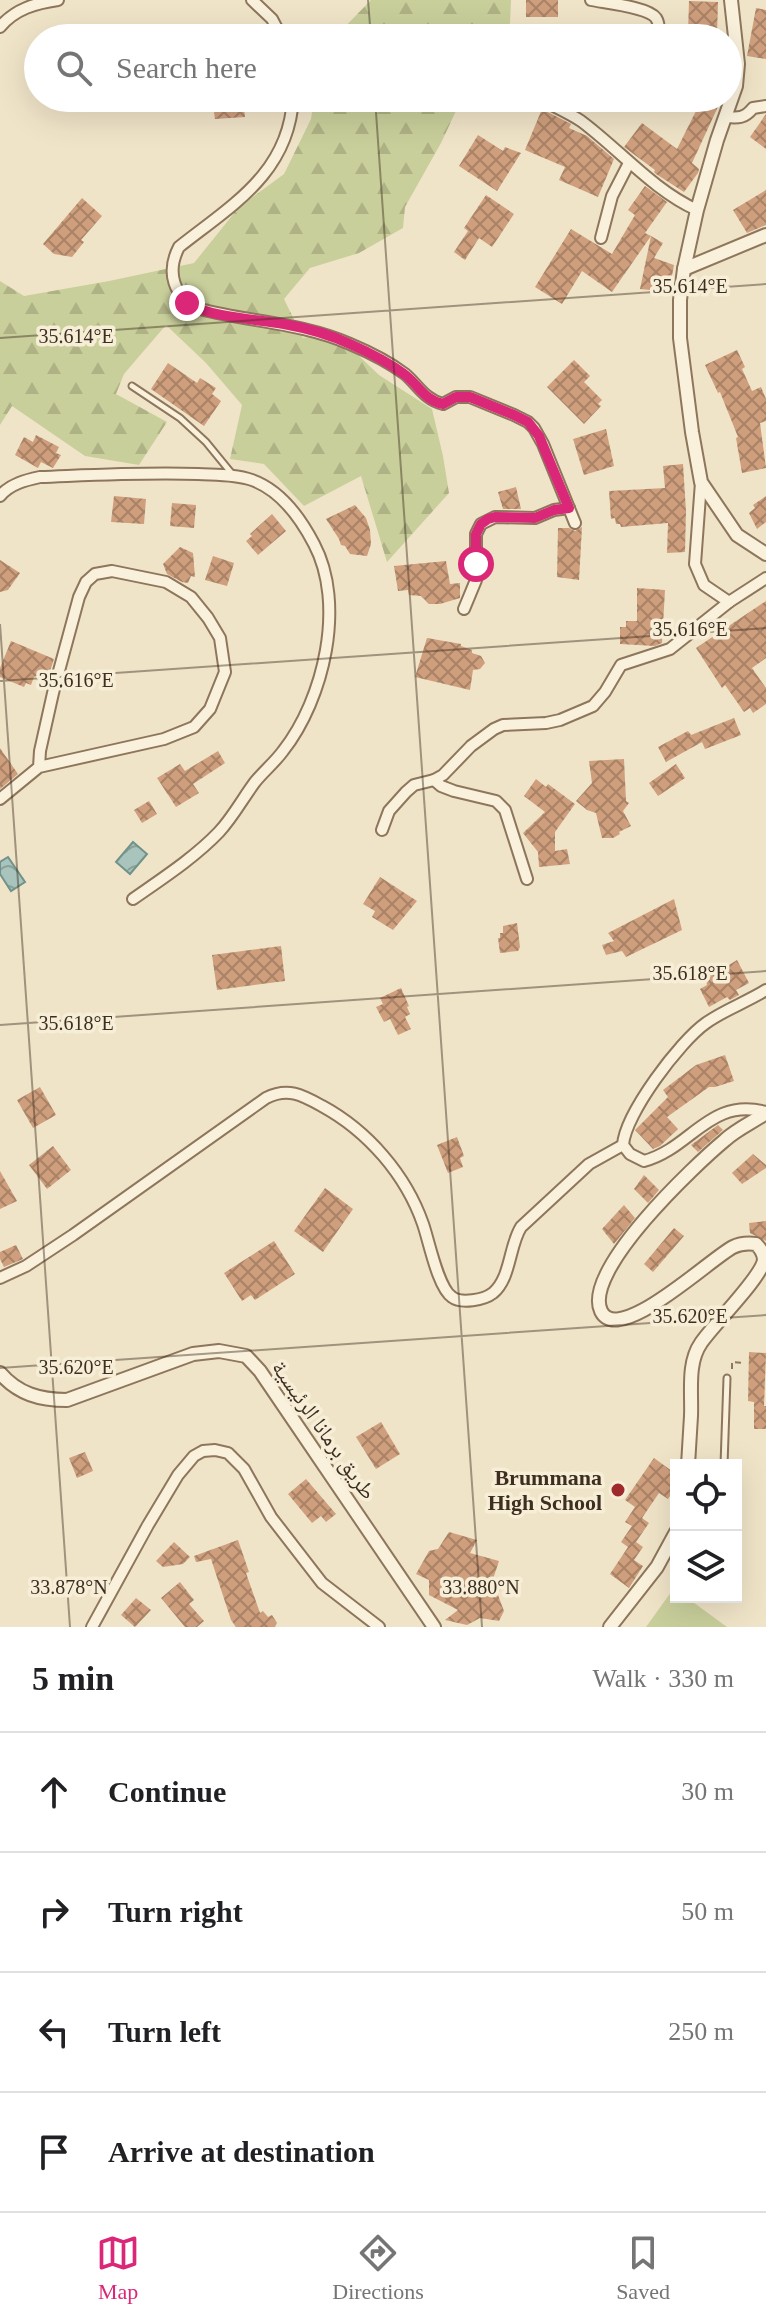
<!DOCTYPE html>
<html lang="en">
<head>
<meta charset="utf-8">
<style>
	:root { --surface:#fff; --page:#f2f2f2; --text:#202124; --muted:#757577; --line:#e0e0e0; --accent:#db2777 }
	body { margin:0; font-family:"Times New Roman","Noto Naskh Arabic",serif; background:var(--page); color:var(--text) }
	.controls { position:absolute; right:24px; bottom:24px; display:grid; overflow:hidden; border-radius:0px; box-shadow:0 8px 32px #0002 }
	.controls button { width:72px; height:72px; display:grid; place-items:center; padding:0; border:0; border-bottom:2px solid var(--line); background:var(--surface); color:var(--text); font:40px sans-serif }
	.stop { position:absolute; width:24px; height:24px; margin:-18px; border:6px solid #db2777; border-radius:50%; background:#fff }
	.stop.end { background:#db2777; border-color:#fff; box-shadow:0 2px 8px #0008 }
	.list { margin:0; padding:0; list-style:none }
	h2 { display:flex; justify-content:space-between; align-items:center; height:104px; margin:0; padding:0 32px; font-size:34px }
	h2 small { font-size:26px; font-weight:400; color:var(--muted) }
	.list li { display:grid; grid-template-columns:52px 1fr auto; gap:24px; align-items:center; box-sizing:border-box; height:120px; padding:0 32px; border-top:2px solid var(--line) }
	.list b { display:block; font-size:30px; white-space:nowrap }
	.list em { font-size:26px; font-style:normal; color:var(--muted) }
	.icon { flex:none; width:44px; height:44px; fill:none; stroke:currentColor; stroke-width:2; stroke-linecap:round; stroke-linejoin:round }
	.map { position:relative; flex:none; width:766px; height:1627px; overflow:hidden }
	.search { position:absolute; background:var(--surface); box-shadow:0 8px 32px #0002; left:24px; right:24px; top:24px; height:88px; display:flex; align-items:center; gap:20px; box-sizing:border-box; padding:0 28px; border-radius:44px; color:var(--muted); font-size:30px }
	.sheet { height:584px; background:var(--surface) }
	nav { display:flex; justify-content:space-around; align-items:center; box-sizing:border-box; height:112px; border-top:2px solid var(--line); background:var(--surface); font-size:22px; color:var(--muted) }
	nav a { display:grid; justify-items:center; gap:4px }
	nav .on { color:var(--accent) }
	.map>svg:first-child { display:block }
	.forest { fill:url(#forest-firs) }
	.garden { fill:#c9cf9b }
	.water { fill:url(#water-waves); stroke:#6f938a; stroke-width:2 }
	.building { fill:url(#building-cross-hatch) }
	.lines { fill:none; stroke-linecap:round; stroke-linejoin:round }
	.service-casing { stroke:#8d765c; stroke-width:9 }
	.minor-casing { stroke:#8d765c; stroke-width:14 }
	.tertiary-casing { stroke:#8d765c; stroke-width:16 }
	.path { stroke:#8d765c; stroke-width:2; stroke-dasharray:6 4; stroke-linecap:butt }
	.service { stroke:#faf1dc; stroke-width:5 }
	.minor { stroke:#faf1dc; stroke-width:10 }
	.tertiary { stroke:#faf1dc; stroke-width:12 }
	.route { stroke:#db2777; stroke-width:10 }
	.ticks { fill:none; stroke:#3d2e20; stroke-width:2; stroke-opacity:0.45 }
	.poi-dot { fill:#9e2a2b; stroke:#f7eed8; stroke-width:3 }
	.labels { text-anchor:middle; dominant-baseline:central; stroke-width:7; stroke-linejoin:round; paint-order:stroke }
	.street-label { font-size:22px; fill:#3d2e20; stroke:#f7eed8 }
	.poi-label { font-size:22px; font-weight:bold; fill:#3d2e20; stroke:#f7eed8; text-anchor:end }
	.ticks-label { font-size:20px; text-anchor:middle; fill:#3d2e20; stroke:#f7eed8; stroke-width:7; stroke-linejoin:round; paint-order:stroke }
</style>
</head>
<body>
<div class="map">
<svg width="766" height="1627" viewBox="0 0 766 1627">
	<defs>
		<pattern id="forest-firs" width="22" height="20" patternUnits="userSpaceOnUse" patternTransform="scale(2)"><rect width="22" height="20" fill="#c9cf9b"/><path d="M5 1l3.5 6h-7zM16 11l3.5 6h-7z" fill="#aeb285"/></pattern>
		<pattern id="water-waves" width="16" height="10" patternUnits="userSpaceOnUse" patternTransform="scale(2)"><rect width="16" height="10" fill="#a9c4bc"/><path d="M0 5q4-4 8 0t8 0" fill="none" stroke="#8ba098"/></pattern>
		<pattern id="building-cross-hatch" width="8" height="8" patternUnits="userSpaceOnUse" patternTransform="scale(2)"><rect width="8" height="8" fill="#cf9f7d"/><path d="M0 0l8 8M0 8l8-8" fill="none" stroke="#a98266"/></pattern>
	</defs>
	<rect width="100%" height="100%" fill="#f0e4c8"/>
	<g class="forest">
		<polygon points="371,0 511,0 510,23 503,38 334,38"/>
		<polygon points="314,98 462,98 441,143 405,207 403,228 359,253 310,268 284,299 303,338 334,332 379,375 432,409 443,456 449,493 387,562 361,476 304,506 264,464 230,459 242,405 206,363 166,325 124,374 116,394 167,422 139,465 85,456 12,406 0,425 0,281 24,296 109,281 194,263 239,207 284,174 311,119"/>
	</g>
	<polygon class="garden" points="674,1588 676,1589 676,1597 686,1597 727,1627 646,1627"/>
	<g class="water">
		<polygon points="133,842 147,854 130,874 116,862"/>
		<polygon points="8,857 25,882 11,891 0,874 0,862"/>
	</g>
	<g class="building">
		<rect x="526" y="0" width="32" height="17"/>
		<polygon points="689,1 718,2 717,34 688,32"/>
		<polygon points="756,8 766,10 766,59 747,56"/>
		<polygon points="212,98 243,98 245,117 215,119"/>
		<polygon points="686,98 722,98 692,163 699,169 698,173 684,192 656,174 654,172 655,170 624,147 642,123 677,149 699,105"/>
		<polygon points="542,109 571,124 569,128 587,136 614,159 598,197 559,180 565,167 525,150"/>
		<polygon points="766,114 766,149 750,137"/>
		<polygon points="478,135 503,151 505,147 521,153 497,191 459,166"/>
		<polygon points="645,186 667,202 645,233 651,236 612,292 582,271 562,304 535,287 571,229 612,254 635,215 628,210"/>
		<polygon points="766,190 766,225 747,233 733,210"/>
		<polygon points="486,195 514,214 492,247 479,238 465,260 454,252 468,231 464,228"/>
		<polygon points="82,198 102,216 81,240 84,242 72,257 54,254 43,244"/>
		<polygon points="651,236 663,243 654,258 674,265 669,292 640,289"/>
		<polygon points="737,350 745,367 742,369 752,391 761,387 766,399 766,421 760,423 766,468 742,473 736,438 738,437 720,392 718,393 705,365"/>
		<polygon points="574,360 590,376 584,382 602,400 598,404 601,406 584,424 547,387"/>
		<polygon points="168,363 197,383 200,378 216,388 212,394 221,401 204,426 151,389"/>
		<polygon points="606,429 614,466 584,475 573,439"/>
		<polygon points="36,435 59,447 56,453 61,455 53,468 41,462 38,468 15,455 24,437 33,442"/>
		<polygon points="683,464 686,511 685,552 667,553 668,523 621,527 620,524 616,524 615,518 611,519 609,491 665,488 663,466"/>
		<polygon points="516,487 521,509 503,509 498,492"/>
		<polygon points="114,496 146,499 144,524 111,522"/>
		<polygon points="766,496 766,522 757,529 749,513 755,508 753,505"/>
		<polygon points="172,503 196,505 194,528 170,526"/>
		<polygon points="355,505 366,518 370,530 371,544 367,556 350,554 345,546 341,545 339,539 326,519"/>
		<polygon points="272,514 286,531 258,555 246,541 252,536 250,534"/>
		<polygon points="582,527 579,580 557,577 558,528 569,528 575,531"/>
		<polygon points="180,547 193,553 195,577 191,576 188,583 182,582 167,574 163,564"/>
		<polygon points="213,556 234,563 227,586 205,580"/>
		<polygon points="0,560 20,573 8,590 0,592"/>
		<polygon points="446,561 450,584 460,583 460,598 440,604 429,604 421,596 409,595 408,590 398,591 394,566"/>
		<polygon points="637,588 665,590 662,643 655,646 620,644 620,627 626,627 626,621 637,621"/>
		<polygon points="766,601 766,658 752,668 766,688 766,704 753,713 750,708 744,712 725,685 722,688 696,648"/>
		<polygon points="427,638 461,644 461,646 472,650 472,653 481,656 485,663 480,669 473,670 470,690 415,677"/>
		<polygon points="11,641 54,659 50,671 34,677 31,685 26,683 24,687 0,677 0,668"/>
		<polygon points="734,718 741,735 705,749 702,742 666,762 658,747 688,731 691,735"/>
		<polygon points="0,748 18,774 0,789"/>
		<polygon points="218,751 225,763 193,784 199,793 176,807 157,778 180,764 185,771"/>
		<polygon points="624,759 626,801 629,803 623,811 631,826 619,832 620,834 613,838 602,838 596,813 587,810 576,801 592,783 589,761"/>
		<polygon points="676,764 685,778 658,796 649,783"/>
		<polygon points="536,779 546,787 548,784 575,804 555,832 555,851 567,849 570,864 539,867 538,852 523,833 545,812 524,796"/>
		<polygon points="149,801 157,814 142,823 134,810"/>
		<polygon points="380,877 417,901 393,930 372,917 375,911 363,904"/>
		<polygon points="674,899 682,930 626,957 622,951 606,955 602,945 614,941 608,933"/>
		<polygon points="517,923 520,947 518,951 500,953 498,938 500,938 500,933 503,933 503,926"/>
		<polygon points="281,946 285,981 217,990 212,955"/>
		<polygon points="737,960 749,983 736,990 739,995 730,1000 727,997 709,1007 700,989 707,985 706,979"/>
		<polygon points="401,988 409,1006 407,1007 410,1014 405,1017 411,1029 398,1035 390,1019 384,1022 376,1007 383,1004 380,998"/>
		<polygon points="725,1055 734,1081 715,1087 709,1087 667,1117 678,1129 660,1146 653,1149 635,1130 668,1097 663,1090 696,1065"/>
		<polygon points="40,1087 56,1115 33,1128 17,1100"/>
		<polygon points="718,1125 723,1130 698,1152 691,1145"/>
		<polygon points="457,1137 464,1156 460,1158 463,1167 448,1173 437,1145"/>
		<polygon points="53,1146 71,1170 47,1189 29,1165"/>
		<polygon points="753,1154 766,1165 766,1168 742,1184 732,1173"/>
		<polygon points="0,1171 17,1201 0,1209"/>
		<polygon points="644,1175 659,1190 648,1203 634,1189"/>
		<polygon points="325,1188 353,1209 323,1252 294,1231"/>
		<polygon points="624,1205 635,1218 614,1244 602,1229"/>
		<polygon points="766,1221 766,1241 750,1233 749,1223"/>
		<polygon points="674,1228 684,1236 653,1272 644,1264"/>
		<polygon points="274,1241 295,1274 255,1300 251,1295 242,1301 224,1273"/>
		<polygon points="16,1245 23,1259 4,1267 0,1259 0,1252"/>
		<polygon points="749,1352 766,1353 764,1406 766,1406 766,1429 754,1429 754,1402 748,1401"/>
		<polygon points="381,1422 400,1454 376,1469 356,1437"/>
		<polygon points="85,1452 93,1471 77,1478 69,1458"/>
		<polygon points="654,1458 676,1474 676,1487 668,1499 659,1493 642,1518 649,1523 636,1542 643,1547 634,1560 643,1566 629,1588 610,1574 628,1547 621,1542 632,1526 625,1522 635,1507 625,1500"/>
		<polygon points="306,1479 336,1514 326,1522 321,1516 312,1523 288,1494"/>
		<polygon points="449,1532 477,1540 470,1553 499,1561 493,1579 502,1586 498,1595 504,1611 499,1621 480,1618 467,1625 445,1620 458,1610 429,1595 429,1580 416,1574 429,1551 438,1549"/>
		<polygon points="238,1540 249,1572 246,1573 260,1613 263,1611 268,1617 272,1615 277,1623 275,1627 236,1627 231,1620 211,1559 196,1562 194,1556"/>
		<polygon points="174,1542 190,1557 183,1564 163,1567 156,1561"/>
		<polygon points="180,1582 194,1600 189,1604 204,1621 197,1627 185,1627 161,1598"/>
		<polygon points="136,1598 151,1610 135,1627 121,1615"/>
	</g>
	<g class="lines">
		<defs>
			<g id="service">
				<polyline points="132,386 180,418 206,442 233,475"/>
				<polyline points="724,1465 727,1378"/>
			</g>
			<g id="minor">
				<polyline points="252,0 272,19 282,38"/>
				<path d="M591,0C606,3 648,7 656,18C660,24 659,32 659,38"/>
				<path d="M0,27C15,9 36,3 58,0"/>
				<path d="M293,98C289,173 232,205 179,247C166,272 173,297 200,309C250,322 302,323 350,344C369,352 389,362 405,374C418,385 425,400 443,404L456,397H470L514,415L528,422L534,428L543,444L575,523"/>
				<path d="M542,100C555,107 569,113 581,121C620,150 653,190 697,210"/>
				<path d="M725,117C738,118 744,119 753,108L766,106"/>
				<polyline points="601,238 612,196 629,163"/>
				<polyline points="701,482 695,564 704,585 729,602 766,578"/>
				<path d="M0,496C10,484 26,480 40,477C93,475 145,472 198,474C216,475 235,474 252,480C280,490 301,519 314,544C346,604 324,699 283,751C275,762 264,771 255,782C243,798 233,817 219,832C194,858 163,878 133,899"/>
				<polyline points="464,609 476,580 476,534 481,524 495,517 535,518 554,510 569,508"/>
				<polyline points="434,780 441,786 454,791 496,801 505,810 527,879"/>
				<polyline points="0,799 39,767 164,739 194,727 210,709 225,672 220,638 208,618 191,597 166,582 112,571 95,574 86,582 79,597 53,693 40,751 39,767"/>
				<polyline points="382,830 389,811 406,792 414,785 434,780 443,775 471,746 494,729 503,725 546,723 560,720 593,706 605,692 621,665 670,649 729,602"/>
				<path d="M766,990C747,1002 724,1010 706,1023C680,1041 625,1114 623,1145L630,1154L644,1161C692,1148 709,1097 766,1112"/>
				<path d="M0,1278L26,1266L73,1235L266,1098C288,1087 302,1095 322,1106C368,1131 406,1175 423,1224C429,1241 438,1288 452,1297C461,1304 484,1300 493,1293C511,1278 509,1246 521,1227L589,1164L623,1145"/>
				<polyline points="92,1627 148,1525 178,1475 194,1456 203,1451 215,1450 228,1453 244,1469 271,1517 322,1583 379,1627"/>
			</g>
			<g id="tertiary">
				<polyline points="766,235 684,269 680,300 680,338 692,432 701,482 737,535 766,554"/>
				<polyline points="684,269 697,210 717,140 736,86 738,64 731,0"/>
				<path d="M0,1373C18,1394 40,1400 67,1400L193,1354L219,1351L246,1356L260,1371L434,1627"/>
				<path d="M688,1465C689,1449 690,1432 691,1416C692,1392 687,1363 701,1343C712,1326 762,1277 764,1260C764,1253 760,1248 756,1244C748,1243 741,1243 733,1247C711,1258 618,1347 601,1311C582,1271 695,1165 725,1140C737,1129 753,1122 766,1113"/>
				<polyline points="610,1627 657,1567 676,1532"/>
			</g>
		</defs>
		<use href="#service" class="service-casing"/>
		<use href="#minor" class="minor-casing"/>
		<use href="#tertiary" class="tertiary-casing"/>
		<polyline class="path" points="732,1369 732,1362 744,1363"/>
		<use href="#service" class="service"/>
		<use href="#minor" class="minor"/>
		<use href="#tertiary" class="tertiary"/>
	</g>
	<g class="lines">
		<path class="route" d="M187,303C211,318 256,319 284,324C306,328 329,334 350,344C368,352 388,362 404,374C418,384 425,401 443,404L456,397H470L514,415L528,422L539,436L569,508L554,510L535,518L495,517L488,519L481,524L476,534V564"/>
	</g>
	<path class="ticks" d="M368,0L371,38M375,98L482,1627M0,338L766,284M0,624L70,1627M0,681L766,628M0,1025L766,971M0,1368L766,1315"/>
	<circle class="poi-dot" cx="618" cy="1490" r="8"/>
	<g class="labels">
		<g class="street-label">
			<text transform="translate(324 1430) rotate(55)">طريق برمانا الرئيسية</text>
		</g>
		<g class="poi-label">
			<text x="602" y="1477">Brummana<tspan x="602" dy="25">High School</tspan></text>
		</g>
	</g>
	<g class="ticks-label">
		<text x="690" y="293">35.614°E</text>
		<text x="76" y="343">35.614°E</text>
		<text x="690" y="636">35.616°E</text>
		<text x="76" y="687">35.616°E</text>
		<text x="690" y="980">35.618°E</text>
		<text x="76" y="1030">35.618°E</text>
		<text x="690" y="1323">35.620°E</text>
		<text x="76" y="1374">35.620°E</text>
		<text x="69" y="1594">33.878°N</text>
		<text x="481" y="1594">33.880°N</text>
	</g>
</svg>
<div class="controls">
<button><svg class="icon" aria-label="locate" viewBox="0 0 24 24"><circle cx="12" cy="12" r="6"/><path d="M12 2v4M12 18v4M2 12h4M18 12h4"/></svg></button>
<button><svg class="icon" aria-label="layers" viewBox="0 0 24 24"><path d="M12 4l9 5-9 5-9-5zM3 14l9 5 9-5"/></svg></button>
</div>
<div class="stop" style="left:476px;top:564px"></div>
<div class="stop end" style="left:187px;top:303px"></div>
<div class="search"><svg class="icon" aria-label="search" viewBox="0 0 24 24"><circle cx="10" cy="10" r="6"/><path d="M15 15l6 6"/></svg>Search here</div>
</div>
<section class="sheet">
<h2>5 min<small>Walk · 330 m</small></h2>
<ul class="list">
<li><svg class="icon" aria-label="ahead" viewBox="0 0 24 24"><path d="M12 20V5M6 11l6-6 6 6"/></svg><div><b>Continue</b></div><em>30 m</em></li>
<li><svg class="icon" aria-label="right" viewBox="0 0 24 24"><path d="M7 20v-9h11M14 6l5 5-5 5"/></svg><div><b>Turn right</b></div><em>50 m</em></li>
<li><svg class="icon" aria-label="left" viewBox="0 0 24 24"><path d="M17 20v-9H6M10 6l-5 5 5 5"/></svg><div><b>Turn left</b></div><em>250 m</em></li>
<li><svg class="icon" aria-label="arrive" viewBox="0 0 24 24"><path d="M6 21V4h12l-3 4 3 4H6"/></svg><div><b>Arrive at destination</b></div></li>
</ul>
</section>
<nav>
<a class="on"><svg class="icon" aria-label="map" viewBox="0 0 24 24"><path d="M3 6l6-2 6 2 6-2v14l-6 2-6-2-6 2zM9 4v14M15 6v14"/></svg>Map</a>
<a><svg class="icon" aria-label="directions" viewBox="0 0 24 24"><path d="M12 3l9 9-9 9-9-9zM9 14v-3h6M13 9l2 2-2 2"/></svg>Directions</a>
<a><svg class="icon" aria-label="saved" viewBox="0 0 24 24"><path d="M7 4h10v16l-5-4-5 4z"/></svg>Saved</a>
</nav>
</body>
</html>
